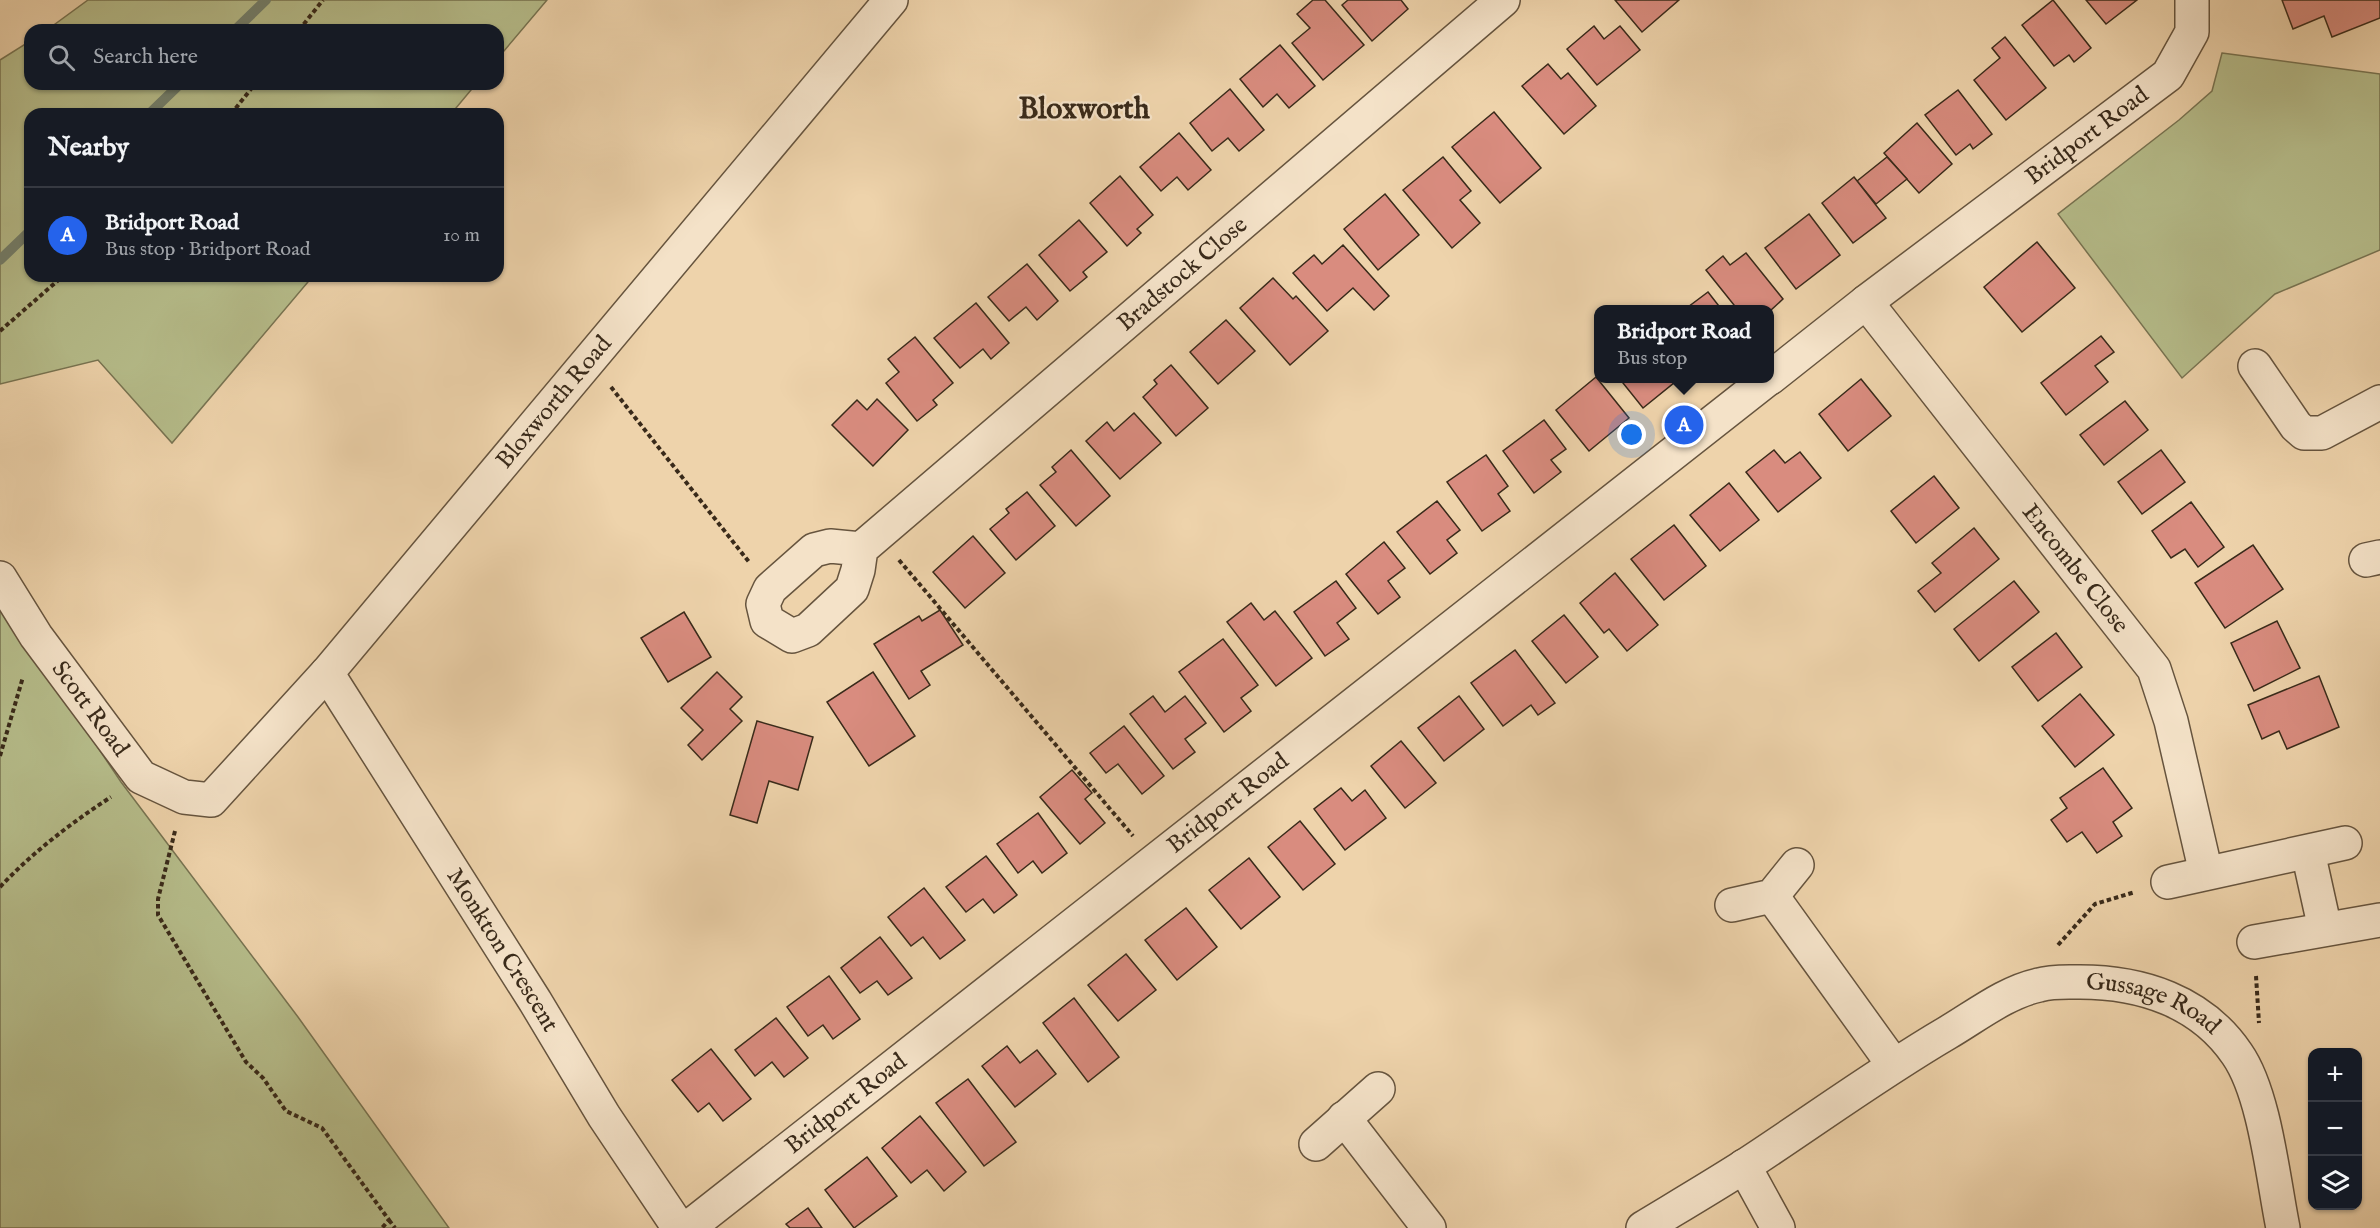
<!DOCTYPE html>
<html lang="en">
<head>
<meta charset="utf-8">
<style>
	:root { --surface:#171b24; --page:#242831; --text:#f1f3f6; --muted:#9ea1a6; --line:#363941; --accent:#2563eb }
	body { margin:0; font-family:"IM FELL English",serif; background:var(--page); color:var(--text) }
	.controls { position:absolute; right:18px; bottom:18px; display:grid; overflow:hidden; border-radius:12px; box-shadow:0 2px 4px #0004 }
	.controls button { width:54px; height:54px; display:grid; place-items:center; padding:0; border:0; border-bottom:2px solid var(--line); background:var(--surface); color:var(--text); font:30px sans-serif }
	.you { position:absolute; left:1632px; top:435px; width:21px; height:21px; margin:-15px; border:4px solid #fff; border-radius:50%; background:#1a73e8; box-shadow:0 0 0 9px #1a73e833 }
	.badge { display:grid; place-items:center; width:39px; height:39px; border-radius:50%; background:var(--accent); color:#fff; font-size:20px; font-weight:700 }
	.pin { position:absolute; translate:-50% -50%; border:3px solid #fff; box-shadow:0 2px 6px #0006 }
	.popup { position:absolute; left:1594px; top:305px; width:180px; height:78px; box-sizing:border-box; display:grid; place-content:center; border-radius:12px; background:var(--surface); filter:drop-shadow(0 2px 4px #0005); font-size:20px; white-space:nowrap; color:var(--muted) }
	.popup b { font-size:22px; color:var(--text) }
	.popup::after { content:''; position:absolute; left:50%; top:100%; margin-left:-12px; border:12px solid transparent; border-top-color:var(--surface) }
	.list { margin:0; padding:0; list-style:none }
	h2 { display:flex; justify-content:space-between; align-items:center; height:78px; margin:0; padding:0 24px; font-size:26px }
	h2 small { font-size:20px; font-weight:400; color:var(--muted) }
	.list li { display:grid; grid-template-columns:39px 1fr auto; gap:18px; align-items:center; box-sizing:border-box; height:96px; padding:0 24px; border-top:2px solid var(--line) }
	.list b { display:block; font-size:22px; white-space:nowrap }
	.list p { margin:0; font-size:20px; white-space:nowrap; color:var(--muted) }
	.list em { font-size:20px; font-style:normal; color:var(--muted) }
	.icon { flex:none; width:33px; height:33px; fill:none; stroke:currentColor; stroke-width:2; stroke-linecap:round; stroke-linejoin:round }
	.map { position:relative; flex:none; width:2380px; height:1228px; overflow:hidden }
	.search { position:absolute; background:var(--surface); box-shadow:0 2px 4px #0004; left:24px; top:24px; width:480px; height:66px; display:flex; align-items:center; gap:15px; box-sizing:border-box; padding:0 21px; border-radius:18px; color:var(--muted); font-size:22px }
	.panel { position:absolute; background:var(--surface); box-shadow:0 2px 4px #0004; left:24px; top:108px; width:480px; height:174px; border-radius:18px }
	.map>svg:first-child { display:block }
	.green { fill:#b6bd8b; stroke:#787452; stroke-width:1.5 }
	.lines { fill:none; stroke-linecap:round; stroke-linejoin:round }
	.stream { stroke:#73806d; stroke-width:10 }
	.building { fill:#d98c7f; stroke:#392a1a; stroke-width:1.5 }
	.minor-casing { stroke:#66543e; stroke-width:36 }
	.path { stroke:#392a1a; stroke-width:4; stroke-dasharray:4.5 3; stroke-linecap:butt }
	.minor { stroke:#f4e2c8; stroke-width:33 }
	.labels { text-anchor:middle; dominant-baseline:central; stroke-width:4.5; stroke-linejoin:round; paint-order:stroke }
	.street-label { font-size:24px; fill:#392a1a; stroke:#f4e2c8 }
	.district-label { font-size:30px; font-weight:bold; fill:#392a1a; stroke:#f4e2c8 }
</style>
</head>
<body>
<div class="map">
<svg width="2380" height="1228" viewBox="0 0 2380 1228">
	<rect width="100%" height="100%" fill="#eed3ab"/>
	<filter id="stains"><feTurbulence type="fractalNoise" baseFrequency=".00333" numOctaves="4"/><feColorMatrix values="0 0 0 0 .2 0 0 0 0 .09 0 0 0 0 .02 0 0 0 .5 -.17"/></filter>
	<radialGradient id="worn" r=".72"><stop offset=".6" stop-color="#630" stop-opacity="0"/><stop offset="1" stop-color="#630" stop-opacity=".3"/></radialGradient>
	<g class="green">
		<polygon points="88,0 547,0 498,58 498,30 47,30"/>
		<polygon points="30,41 30,84 476,84 451,114 30,114 30,276 313,276 172,443 98,360 0,384 0,60"/>
		<polygon points="2222,53 2380,74 2380,250 2275,294 2182,378 2058,214 2179,120 2212,91"/>
		<polygon points="0,602 121,782 298,1017 449,1228 0,1228"/>
	</g>
	<g class="lines">
		<g class="stream">
			<polyline points="235,30 266,0"/>
			<polyline points="149,114 180,84"/>
			<polyline points="0,260 30,231"/>
		</g>
	</g>
	<g class="building">
		<polygon points="1313,0 1325,0 1364,45 1323,80 1292,43 1310,28 1297,14"/>
		<polygon points="1348,0 1401,0 1408,9 1372,41 1342,5"/>
		<polygon points="1615,0 1679,0 1642,32"/>
		<polygon points="2053,0 2091,48 2074,62 2069,55 2054,66 2022,25"/>
		<polygon points="2086,0 2137,0 2106,24"/>
		<polygon points="2282,0 2380,0 2380,18 2332,37 2324,16 2293,29"/>
		<polygon points="1594,26 1604,39 1620,26 1640,50 1597,85 1567,49"/>
		<polygon points="2005,37 2046,88 2006,120 1974,80 2000,58 1992,48"/>
		<polygon points="1280,45 1315,86 1289,108 1277,94 1263,107 1240,79"/>
		<polygon points="1548,64 1561,79 1568,73 1596,106 1564,134 1522,86"/>
		<polygon points="1230,89 1264,130 1239,151 1228,138 1212,151 1190,123"/>
		<polygon points="1958,90 1992,134 1973,149 1970,144 1956,155 1925,115"/>
		<polygon points="1494,112 1541,168 1500,203 1452,147"/>
		<polygon points="1917,123 1952,164 1919,193 1884,153"/>
		<polygon points="1179,133 1211,170 1188,190 1177,177 1161,191 1140,167"/>
		<polygon points="1443,157 1471,191 1460,200 1480,223 1452,248 1403,190"/>
		<polygon points="1887,157 1907,179 1876,204 1857,181"/>
		<polygon points="1120,176 1153,215 1137,229 1141,233 1127,246 1090,203"/>
		<polygon points="1854,177 1886,218 1853,243 1822,203"/>
		<polygon points="1385,194 1419,235 1378,270 1344,229"/>
		<polygon points="1809,214 1840,255 1796,289 1765,248"/>
		<polygon points="1079,220 1107,252 1083,272 1087,277 1070,291 1039,255"/>
		<polygon points="2037,242 2075,288 2022,332 1984,287"/>
		<polygon points="1343,245 1389,296 1374,310 1353,288 1327,311 1293,273 1314,255 1322,264"/>
		<polygon points="1746,253 1783,299 1770,311 1759,309 1738,310 1706,270 1723,256 1730,265"/>
		<polygon points="1027,264 1058,301 1037,320 1026,307 1009,321 988,297"/>
		<polygon points="1273,278 1293,299 1296,296 1328,331 1290,365 1240,308"/>
		<polygon points="1708,292 1722,310 1684,310"/>
		<polygon points="976,303 1009,343 991,359 983,349 960,368 934,338"/>
		<polygon points="1226,320 1255,351 1218,384 1190,352"/>
		<polygon points="2101,336 2114,352 2095,366 2108,382 2066,415 2041,383"/>
		<polygon points="915,337 953,383 933,400 937,405 917,421 886,383 899,372 888,359"/>
		<polygon points="1171,365 1208,408 1176,436 1143,397 1157,384 1154,380"/>
		<polygon points="1596,377 1629,418 1589,451 1556,410"/>
		<polygon points="1619,378 1672,378 1675,382 1643,408"/>
		<polygon points="1861,379 1891,416 1848,451 1819,414"/>
		<polygon points="877,399 908,430 873,466 832,425 857,400 867,410"/>
		<polygon points="2125,401 2148,430 2104,465 2080,435"/>
		<polygon points="1134,413 1161,443 1120,479 1086,441 1107,422 1114,431"/>
		<polygon points="1544,420 1566,449 1551,460 1561,472 1534,493 1503,451"/>
		<polygon points="1071,450 1110,496 1076,526 1040,485 1056,472 1052,467"/>
		<polygon points="1774,450 1785,463 1800,452 1821,478 1778,512 1746,472"/>
		<polygon points="2161,450 2185,482 2142,514 2118,482"/>
		<polygon points="1486,455 1508,486 1498,494 1510,511 1482,531 1447,482"/>
		<polygon points="1934,476 1959,508 1916,543 1891,511"/>
		<polygon points="1729,483 1759,520 1720,551 1690,515"/>
		<polygon points="1027,492 1055,526 1016,560 990,529 1009,513 1006,509"/>
		<polygon points="1437,501 1460,530 1447,540 1457,553 1430,574 1397,532"/>
		<polygon points="2191,502 2224,547 2198,567 2185,549 2171,558 2152,531"/>
		<polygon points="1674,525 1706,566 1664,600 1631,559"/>
		<polygon points="1974,528 1999,559 1935,612 1918,591 1941,573 1932,563"/>
		<polygon points="973,536 1005,573 965,608 933,572"/>
		<polygon points="1384,542 1405,568 1388,581 1400,597 1378,614 1346,574"/>
		<polygon points="2253,545 2283,589 2225,628 2195,583"/>
		<polygon points="1615,573 1658,625 1627,651 1609,629 1604,633 1580,603"/>
		<polygon points="1336,581 1356,608 1337,623 1349,639 1325,656 1294,612"/>
		<polygon points="2014,581 2039,612 1979,661 1954,629"/>
		<polygon points="1251,603 1264,620 1275,611 1312,658 1276,686 1227,622"/>
		<polygon points="940,610 963,645 921,671 930,685 909,699 874,644 919,616 922,621"/>
		<polygon points="684,612 711,657 668,682 641,638"/>
		<polygon points="1564,615 1598,657 1566,683 1532,641"/>
		<polygon points="2277,621 2300,668 2254,691 2231,643"/>
		<polygon points="2056,633 2082,667 2038,701 2012,667"/>
		<polygon points="1223,639 1258,685 1241,698 1251,711 1224,732 1179,672"/>
		<polygon points="1515,650 1555,703 1538,715 1531,705 1503,726 1471,683"/>
		<polygon points="717,672 742,697 730,709 742,721 702,760 688,745 703,730 681,708"/>
		<polygon points="873,672 915,736 869,766 827,702"/>
		<polygon points="2319,676 2339,727 2287,749 2279,731 2262,739 2248,705"/>
		<polygon points="2080,694 2114,735 2075,767 2042,726"/>
		<polygon points="1153,696 1165,712 1185,696 1206,723 1185,739 1195,752 1173,769 1130,714"/>
		<polygon points="1459,696 1484,729 1444,761 1418,728"/>
		<polygon points="757,721 813,737 798,790 769,781 757,823 730,815"/>
		<polygon points="1124,726 1164,776 1142,794 1118,764 1106,773 1090,753"/>
		<polygon points="1401,741 1436,783 1405,808 1371,766"/>
		<polygon points="2103,768 2132,808 2113,822 2122,836 2097,853 2082,832 2067,842 2051,820 2067,808 2060,798"/>
		<polygon points="1072,770 1092,793 1085,799 1105,823 1080,844 1040,797"/>
		<polygon points="1341,788 1352,801 1365,790 1386,818 1345,850 1314,809"/>
		<polygon points="1038,813 1067,853 1042,873 1033,861 1018,873 997,844"/>
		<polygon points="1300,821 1335,864 1303,890 1268,847"/>
		<polygon points="986,856 1017,895 994,913 983,899 966,912 946,887"/>
		<polygon points="1249,858 1280,897 1241,929 1209,890"/>
		<polygon points="924,888 965,940 940,959 923,937 911,946 888,917"/>
		<polygon points="1186,908 1217,947 1177,980 1145,940"/>
		<polygon points="880,937 912,978 888,995 877,981 860,993 841,968"/>
		<polygon points="1126,954 1156,990 1118,1021 1088,985"/>
		<polygon points="829,976 860,1019 833,1039 823,1025 808,1036 787,1007"/>
		<polygon points="1074,998 1119,1057 1088,1082 1043,1023"/>
		<polygon points="776,1018 808,1058 784,1077 772,1062 755,1076 735,1050"/>
		<polygon points="1007,1046 1020,1063 1037,1050 1056,1074 1015,1107 982,1066"/>
		<polygon points="711,1049 751,1099 723,1121 709,1103 698,1112 672,1080"/>
		<polygon points="968,1079 1016,1142 984,1166 936,1103"/>
		<polygon points="920,1116 966,1172 944,1191 927,1170 911,1183 882,1148"/>
		<polygon points="867,1157 897,1196 854,1228 825,1190"/>
		<polygon points="808,1208 822,1228 790,1228 786,1224"/>
	</g>
	<g class="lines">
		<defs>
			<g id="minor">
				<path id="s1" d="M1866,302L2154,669L2171,721L2206,873"/>
				<polyline points="2255,366 2296,426 2304,433 2322,433 2380,402"/>
				<path id="s2" d="M1770,378L1866,302L2168,75L2192,32V0"/>
				<path id="s3" d="M861,549L830,546L814,550L770,589L763,604L767,621L792,636L808,630L852,589L858,570L861,549L1503,0"/>
				<polyline points="2366,560 2380,557"/>
				<path id="s4" d="M0,578L36,636L141,777L184,797L211,800L327,673L891,0"/>
				<path id="s5" d="M327,673L535,1001L604,1116L679,1228"/>
				<polyline points="2308,852 2325,929"/>
				<polyline points="2168,882 2345,843"/>
				<polyline points="1772,896 1893,1064"/>
				<polyline points="1732,905 1772,896 1797,865"/>
				<polyline points="2254,942 2380,920"/>
				<polyline points="1344,1118 1429,1228"/>
				<polyline points="1316,1144 1378,1089"/>
				<polyline points="1744,1166 1778,1228"/>
				<path id="s6" d="M688,1228L1769,378"/>
				<path id="s7" d="M1643,1228C1676,1208 1710,1188 1743,1167C1812,1122 1877,1074 1947,1033C1976,1016 2006,992 2039,985C2052,981 2066,982 2080,982C2141,982 2201,1001 2237,1054C2265,1094 2273,1179 2283,1228"/>
			</g>
		</defs>
		<use href="#minor" class="minor-casing"/>
		<g class="path">
			<polyline points="299,30 323,0"/>
			<polyline points="231,114 255,84"/>
			<polyline points="0,331 63,276"/>
			<polyline points="611,387 749,562"/>
			<polyline points="899,560 1133,836"/>
			<polyline points="0,756 23,677"/>
			<polyline points="175,831 158,899 158,915 246,1062 263,1078 286,1111 322,1128 389,1220 382,1228"/>
			<path d="M0,887C33,852 71,823 111,797"/>
			<polyline points="2058,945 2095,904 2135,892"/>
			<polyline points="2256,976 2259,1023"/>
			<polyline points="389,1220 395,1228"/>
		</g>
		<use href="#minor" class="minor"/>
	</g>
	<g class="labels">
		<g class="street-label">
			<text stroke="none"><textPath href="#s2" startOffset="399">Bridport Road</textPath></text>
			<text stroke="none"><textPath href="#s3" startOffset="711">Bradstock Close</textPath></text>
			<text stroke="none"><textPath href="#s4" startOffset="844">Bloxworth Road</textPath></text>
			<text stroke="none"><textPath href="#s1" startOffset="339">Encombe Close</textPath></text>
			<text stroke="none"><textPath href="#s4" startOffset="159">Scott Road</textPath></text>
			<text stroke="none"><textPath href="#s6" startOffset="687">Bridport Road</textPath></text>
			<text stroke="none"><textPath href="#s5" startOffset="328">Monkton Crescent</textPath></text>
			<text stroke="none"><textPath href="#s7" startOffset="584">Gussage Road</textPath></text>
			<text stroke="none"><textPath href="#s6" startOffset="201">Bridport Road</textPath></text>
		</g>
		<g class="district-label">
			<text x="1084" y="110">Bloxworth</text>
		</g>
	</g>
	<rect width="100%" height="100%" filter="url(#stains)"/>
	<rect width="100%" height="100%" fill="url(#worn)"/>
</svg>
<div class="controls">
<button>+</button>
<button>−</button>
<button><svg class="icon" aria-label="layers" viewBox="0 0 24 24"><path d="M12 4l9 5-9 5-9-5zM3 14l9 5 9-5"/></svg></button>
</div>
<div class="you"></div>
<div class="pin badge" style="left:1684px;top:425px">A</div>
<div class="popup"><b>Bridport Road</b>Bus stop</div>
<div class="search"><svg class="icon" aria-label="search" viewBox="0 0 24 24"><circle cx="10" cy="10" r="6"/><path d="M15 15l6 6"/></svg>Search here</div>
<section class="panel">
<h2>Nearby<small></small></h2>
<ul class="list">
<li><span class="badge">A</span><div><b>Bridport Road</b><p>Bus stop · Bridport Road</p></div><em>10 m</em></li>
</ul>
</section>
</div>
</body>
</html>
